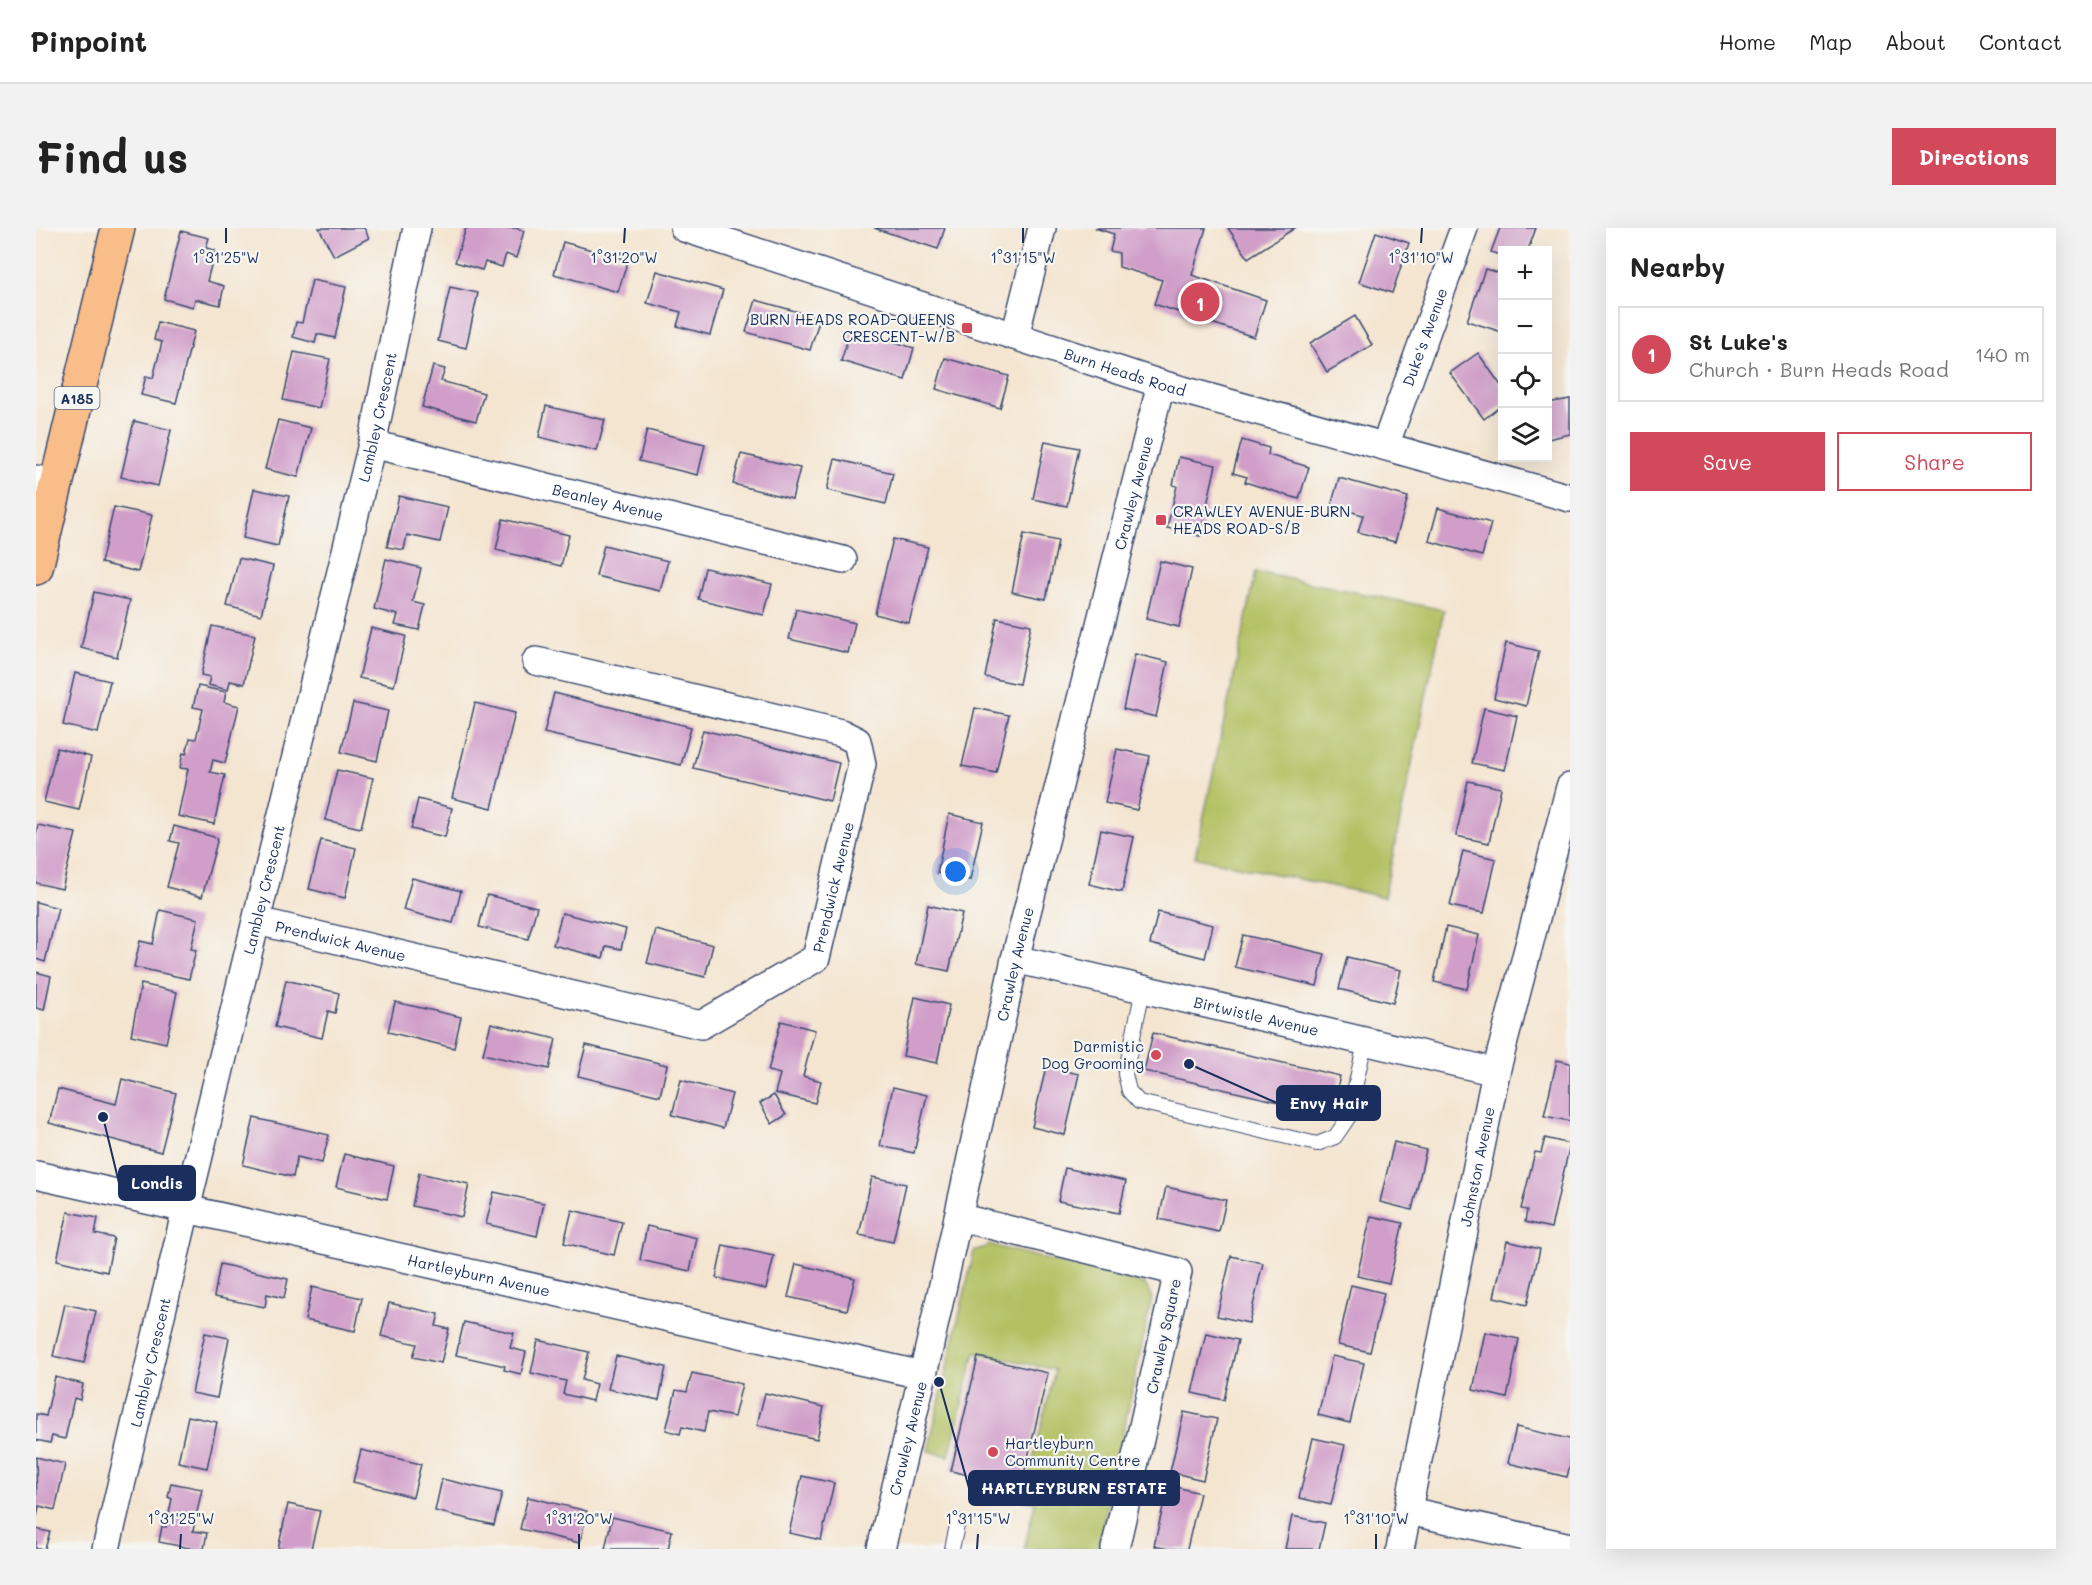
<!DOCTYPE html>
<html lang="en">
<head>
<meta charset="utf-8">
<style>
	:root { --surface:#fff; --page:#f2f2f2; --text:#222; --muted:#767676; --line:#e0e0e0; --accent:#d1495b }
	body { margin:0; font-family:Mali,sans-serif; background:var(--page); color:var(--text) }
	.controls { position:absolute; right:18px; top:18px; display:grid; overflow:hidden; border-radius:0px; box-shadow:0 6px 24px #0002 }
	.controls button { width:54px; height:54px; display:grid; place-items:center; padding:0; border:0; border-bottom:2px solid var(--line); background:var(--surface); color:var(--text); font:30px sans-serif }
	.you { position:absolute; left:920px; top:644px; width:21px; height:21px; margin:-15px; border:4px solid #fff; border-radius:50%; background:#1a73e8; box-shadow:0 0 0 9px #1a73e833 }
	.badge { display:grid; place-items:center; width:39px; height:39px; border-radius:50%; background:var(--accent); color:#fff; font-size:20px; font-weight:700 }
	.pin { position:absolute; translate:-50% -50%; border:3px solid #fff; box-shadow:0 2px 6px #0006 }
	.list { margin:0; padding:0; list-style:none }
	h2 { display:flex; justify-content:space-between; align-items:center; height:78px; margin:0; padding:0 24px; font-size:26px }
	h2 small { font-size:20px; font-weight:400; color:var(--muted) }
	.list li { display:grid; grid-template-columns:39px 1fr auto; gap:18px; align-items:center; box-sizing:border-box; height:96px; margin:0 12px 12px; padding:0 12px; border:2px solid var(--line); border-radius:0px }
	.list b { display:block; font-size:22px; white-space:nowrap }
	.list p { margin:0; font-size:20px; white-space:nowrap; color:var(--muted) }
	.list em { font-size:20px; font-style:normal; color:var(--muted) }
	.actions { display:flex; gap:12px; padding:18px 24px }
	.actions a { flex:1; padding:14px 0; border:2px solid var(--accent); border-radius:0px; text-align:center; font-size:21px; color:var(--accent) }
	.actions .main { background:var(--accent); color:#fff }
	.icon { flex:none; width:33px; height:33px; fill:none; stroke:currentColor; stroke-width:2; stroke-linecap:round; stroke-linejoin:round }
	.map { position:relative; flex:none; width:1534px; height:1321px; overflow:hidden; border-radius:0px }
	header { display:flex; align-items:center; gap:36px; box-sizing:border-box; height:84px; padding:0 30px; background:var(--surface); border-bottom:2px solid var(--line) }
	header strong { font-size:28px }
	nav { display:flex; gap:33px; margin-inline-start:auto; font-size:21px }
	.intro { display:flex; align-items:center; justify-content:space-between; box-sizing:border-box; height:144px; padding:0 36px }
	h1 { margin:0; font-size:42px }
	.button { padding:15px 27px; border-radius:0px; background:var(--accent); color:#fff; font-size:21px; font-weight:700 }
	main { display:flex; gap:36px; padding:0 36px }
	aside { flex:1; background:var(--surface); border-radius:0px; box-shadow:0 6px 24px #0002 }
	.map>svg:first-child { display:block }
	.green { fill:#b3c164; stroke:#677861; stroke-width:1.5 }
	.building { fill:#d09ec9 }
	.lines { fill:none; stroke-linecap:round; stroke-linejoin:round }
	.service-casing { stroke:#3c4a6f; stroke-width:16 }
	.minor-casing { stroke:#3c4a6f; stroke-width:30 }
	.primary-casing { stroke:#3c4a6f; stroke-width:36 }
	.service { stroke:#fff; stroke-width:14 }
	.minor { stroke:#fff; stroke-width:27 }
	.primary { stroke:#f8bd89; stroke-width:33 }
	.ticks { fill:none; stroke:#1b2f5e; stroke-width:2 }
	.poi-dot { fill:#d1495b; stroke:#f6f6f2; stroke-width:2 }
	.labels { text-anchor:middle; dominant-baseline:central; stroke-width:4.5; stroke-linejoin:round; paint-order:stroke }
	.shield { fill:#f6f6f2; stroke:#5d6b8a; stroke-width:1.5 }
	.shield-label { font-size:14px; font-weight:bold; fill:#1b2f5e }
	.poi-label { font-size:15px; fill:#1b2f5e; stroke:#f6f6f2; text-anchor:end }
	.street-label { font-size:15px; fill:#1b2f5e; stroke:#f6f6f2 }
	.ticks-label { font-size:15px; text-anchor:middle; fill:#1b2f5e; stroke:#f6f6f2; stroke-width:4.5; stroke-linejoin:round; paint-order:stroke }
	.leader { fill:none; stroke:#1b2f5e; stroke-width:2 }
	.callout-dot { fill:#1b2f5e; stroke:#f6f6f2; stroke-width:2 }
	.callout { fill:#1b2f5e; stroke:#1b2f5e; stroke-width:2 }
	.callout-label { font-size:16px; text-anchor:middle; font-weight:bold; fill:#fff }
</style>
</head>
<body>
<header>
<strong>Pinpoint</strong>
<nav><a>Home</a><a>Map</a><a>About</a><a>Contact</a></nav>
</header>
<div class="intro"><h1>Find us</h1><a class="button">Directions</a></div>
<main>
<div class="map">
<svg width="1534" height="1321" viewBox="0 0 1534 1321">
	<rect width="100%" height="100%" fill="#f6f6f2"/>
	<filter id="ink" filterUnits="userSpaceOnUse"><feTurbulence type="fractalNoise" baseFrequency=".0167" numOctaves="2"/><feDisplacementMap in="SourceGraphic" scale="12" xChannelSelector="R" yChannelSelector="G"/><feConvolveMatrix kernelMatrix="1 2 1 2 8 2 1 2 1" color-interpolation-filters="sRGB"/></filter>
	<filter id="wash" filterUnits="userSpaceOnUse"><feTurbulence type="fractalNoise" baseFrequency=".008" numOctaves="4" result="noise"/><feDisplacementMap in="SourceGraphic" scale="24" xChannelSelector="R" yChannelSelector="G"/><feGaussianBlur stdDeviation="1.35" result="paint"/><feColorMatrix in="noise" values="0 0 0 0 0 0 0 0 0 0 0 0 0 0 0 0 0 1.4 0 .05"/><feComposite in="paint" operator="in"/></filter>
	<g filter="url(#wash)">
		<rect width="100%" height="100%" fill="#f4e5d0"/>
		<g class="green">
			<polygon points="1220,344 1408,382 1348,669 1159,629"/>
			<polygon points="954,1017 1109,1056 1116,1070 1062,1321 988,1321 999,1275 987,1272 1019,1142 939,1124 913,1228 892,1223 938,1023"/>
		</g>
		<g id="blocks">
			<g class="building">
				<polygon points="283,0 328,0 333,10 298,28"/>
				<polygon points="430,0 480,0 488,3 480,30 470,26 466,39 449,34 446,42 419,34"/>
				<polygon points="838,0 909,0 902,21"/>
				<polygon points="1059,0 1170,0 1156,47 1230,72 1218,109 1118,76 1126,52 1083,39 1083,25 1074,23 1078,6"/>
				<polygon points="1192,0 1259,0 1212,30"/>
				<polygon points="1464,0 1500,0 1492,22 1466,22 1466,28 1455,24"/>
				<polygon points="145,3 173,10 170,20 179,22 171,53 188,58 184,77 159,71 157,79 128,71"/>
				<polygon points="1340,4 1373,15 1356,65 1323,54"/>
				<polygon points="527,14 592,32 582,64 518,46"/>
				<polygon points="1449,41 1466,46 1466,104 1431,93"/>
				<polygon points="621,43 687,62 674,107 641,98 645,84 611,75"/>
				<polygon points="276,52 310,59 299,110 281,106 279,115 257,109 260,94 266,95"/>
				<polygon points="414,59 442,65 430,120 402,113"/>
				<polygon points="720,72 784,90 774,122 710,104"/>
				<polygon points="1319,88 1336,117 1291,144 1274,115"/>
				<polygon points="122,94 158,103 140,175 105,167 110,148 117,150 126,114 118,112"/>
				<polygon points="815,101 878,120 869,152 805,133"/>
				<polygon points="258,124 294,131 283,180 247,172"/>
				<polygon points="1442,125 1466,159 1466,177 1448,191 1414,145"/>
				<polygon points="909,130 973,148 964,180 900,161"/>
				<polygon points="397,138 409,141 405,153 448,165 440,193 386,179"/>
				<polygon points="1534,171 1534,206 1512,211 1512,175"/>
				<polygon points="510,178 569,192 561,223 503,209"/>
				<polygon points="242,192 275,200 262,249 229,241"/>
				<polygon points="98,193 135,202 122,258 85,249"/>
				<polygon points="611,202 669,216 662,247 603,233"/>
				<polygon points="1206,212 1233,220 1232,227 1273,239 1263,271 1209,254 1211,249 1197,245"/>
				<polygon points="1009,213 1043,220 1031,278 997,271"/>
				<polygon points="705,226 764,240 756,271 697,256"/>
				<polygon points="1143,229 1180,237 1164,308 1131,300 1141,258 1137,257"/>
				<polygon points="799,231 857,245 850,276 791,262"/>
				<polygon points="1303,250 1372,269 1359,314 1322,304 1327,287 1295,278"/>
				<polygon points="218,261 253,268 242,318 207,310"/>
				<polygon points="363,268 412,279 404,314 371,307 368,322 351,319"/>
				<polygon points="78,279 116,287 102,344 65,335"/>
				<polygon points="1402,280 1455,295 1446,328 1393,313"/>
				<polygon points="467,291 533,307 525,338 460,322"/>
				<polygon points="988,306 1022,313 1010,371 976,364"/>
				<polygon points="857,311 892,319 873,395 839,386"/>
				<polygon points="568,317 632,333 624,363 560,348"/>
				<polygon points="203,330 237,338 225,387 191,378"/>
				<polygon points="350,331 385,340 377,374 389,377 383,402 359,397 362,387 338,381"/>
				<polygon points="1124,333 1156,341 1143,399 1110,391"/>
				<polygon points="669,340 736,356 728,387 662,371"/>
				<polygon points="58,364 94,372 81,429 45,420"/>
				<polygon points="760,381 819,395 812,425 753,411"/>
				<polygon points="961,390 995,397 983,456 949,449"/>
				<polygon points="176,398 219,407 208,456 194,453 192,462 172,457 174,449 165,447"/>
				<polygon points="335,400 370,408 358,458 323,450"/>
				<polygon points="1470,415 1503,423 1490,478 1458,470"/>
				<polygon points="1099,426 1132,434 1120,489 1087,481"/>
				<polygon points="39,445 74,453 62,505 27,497"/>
				<polygon points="162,458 190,464 188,474 203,478 189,535 177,532 174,544 189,547 178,596 142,588 152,541 144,540 147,525 150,526 154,510 160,511 167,481 157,479"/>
				<polygon points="518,465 655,499 645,537 508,505"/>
				<polygon points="317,475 352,483 341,533 305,524"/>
				<polygon points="439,475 479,485 456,580 416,570"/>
				<polygon points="939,480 973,487 960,545 926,538"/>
				<polygon points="1448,480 1481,488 1469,542 1436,535"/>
				<polygon points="667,502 803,535 794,573 657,540"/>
				<polygon points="21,520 55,529 43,582 8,574"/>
				<polygon points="1081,521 1114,528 1101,582 1069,575"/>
				<polygon points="301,542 337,550 325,600 289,592"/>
				<polygon points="1432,553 1465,560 1453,615 1420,608"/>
				<polygon points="382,571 416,580 409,609 375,601"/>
				<polygon points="913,586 947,594 934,652 901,645"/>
				<polygon points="2,597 40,605 26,661 0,655 0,606"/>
				<polygon points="138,598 182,610 166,669 131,659 143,615 134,613"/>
				<polygon points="1065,602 1098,609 1086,664 1053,656"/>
				<polygon points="285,612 320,620 309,670 273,661"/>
				<polygon points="1427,623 1460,631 1448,685 1414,678"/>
				<polygon points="376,650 425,663 417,695 367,682"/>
				<polygon points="451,667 501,679 492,711 443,699"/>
				<polygon points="0,674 22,680 9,734 0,731"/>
				<polygon points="892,677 926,685 913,743 880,736"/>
				<polygon points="124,682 162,691 155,721 160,722 153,751 98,739 104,713 117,716"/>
				<polygon points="1122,684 1177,697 1169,730 1114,716"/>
				<polygon points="526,685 590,701 585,721 570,718 567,730 517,717"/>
				<polygon points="1410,699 1443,707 1431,761 1398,754"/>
				<polygon points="620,702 677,717 669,749 611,735"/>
				<polygon points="1207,707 1289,726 1281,758 1199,739"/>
				<polygon points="1311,729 1365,742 1357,775 1303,761"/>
				<polygon points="0,744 15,748 8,782 0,780"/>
				<polygon points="250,752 303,765 299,785 292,783 286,810 239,799"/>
				<polygon points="105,756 141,764 130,815 95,807"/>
				<polygon points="879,769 913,777 901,835 867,828"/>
				<polygon points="359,774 425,789 418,820 352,804"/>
				<polygon points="745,793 779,802 767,848 785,853 779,875 739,865 744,846 732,843"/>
				<polygon points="455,795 520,811 513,841 447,826"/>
				<polygon points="1117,805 1304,848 1295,886 1108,843"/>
				<polygon points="550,817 631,837 624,868 542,848"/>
				<polygon points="1521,832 1534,835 1534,893 1508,888"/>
				<polygon points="1010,839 1043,846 1029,907 996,899"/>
				<polygon points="86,851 140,865 125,924 13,895 22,861 80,876"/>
				<polygon points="645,852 696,866 687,900 636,887"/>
				<polygon points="857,859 891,867 878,925 844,918"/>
				<polygon points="738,867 750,887 736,896 724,875"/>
				<polygon points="218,890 293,907 286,935 261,929 257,949 207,937"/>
				<polygon points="1509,910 1534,916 1515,1000 1489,994 1491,982 1485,981 1499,924 1505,925"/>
				<polygon points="1358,914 1390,922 1376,982 1344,974"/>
				<polygon points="308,926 358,938 351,971 300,959"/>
				<polygon points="1029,940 1090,953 1083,985 1022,973"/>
				<polygon points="383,945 433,956 426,989 376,978"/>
				<polygon points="836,949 870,956 857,1014 823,1007"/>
				<polygon points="1130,959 1190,972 1183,1004 1123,991"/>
				<polygon points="458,964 508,975 501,1008 450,996"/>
				<polygon points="536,982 586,994 578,1027 528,1015"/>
				<polygon points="32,984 62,990 59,1006 78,1010 71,1044 21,1032"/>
				<polygon points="1335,988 1367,995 1353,1055 1321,1048"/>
				<polygon points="611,998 661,1010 654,1043 604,1032"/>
				<polygon points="1471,1013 1504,1021 1491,1077 1458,1069"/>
				<polygon points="687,1017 738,1028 730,1061 680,1050"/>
				<polygon points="1195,1028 1227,1035 1213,1095 1181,1088"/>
				<polygon points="184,1036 252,1051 248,1070 231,1066 229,1079 178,1069"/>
				<polygon points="760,1036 819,1050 811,1082 752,1069"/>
				<polygon points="1315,1057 1348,1065 1334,1124 1302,1117"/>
				<polygon points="276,1059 326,1070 319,1103 269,1092"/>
				<polygon points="353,1075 403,1086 400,1098 413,1101 405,1135 377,1129 381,1116 345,1108"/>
				<polygon points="29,1076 60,1083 48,1135 17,1128"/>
				<polygon points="428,1094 478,1105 474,1120 490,1124 485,1146 468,1142 469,1138 420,1127"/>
				<polygon points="1449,1104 1483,1111 1471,1170 1437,1162"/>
				<polygon points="169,1105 193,1110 181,1170 156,1165"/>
				<polygon points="1170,1105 1202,1112 1188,1172 1156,1165"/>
				<polygon points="502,1112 553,1124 546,1152 560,1156 556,1173 527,1166 530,1153 495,1145"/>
				<polygon points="580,1128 630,1139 623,1172 572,1161"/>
				<polygon points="1296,1128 1328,1135 1314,1195 1282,1187"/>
				<polygon points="942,1129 1012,1145 985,1259 915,1243"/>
				<polygon points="656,1145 706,1156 698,1189 672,1184 668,1204 646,1199 644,1206 630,1202 640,1162 651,1164"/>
				<polygon points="19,1149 47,1156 44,1172 38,1170 29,1211 16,1208 14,1215 0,1212 0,1186 10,1188"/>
				<polygon points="729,1165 788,1179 781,1211 721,1197"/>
				<polygon points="1148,1184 1181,1191 1167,1252 1134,1244"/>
				<polygon points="152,1188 181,1194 171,1240 142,1234"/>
				<polygon points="1480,1199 1534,1211 1534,1237 1531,1249 1472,1235"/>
				<polygon points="1277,1210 1309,1217 1295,1277 1263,1270"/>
				<polygon points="325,1222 385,1236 377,1269 317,1254"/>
				<polygon points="0,1229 29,1236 19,1282 3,1278 1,1289"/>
				<polygon points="766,1248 798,1255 785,1312 753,1305"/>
				<polygon points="406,1251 466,1265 458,1297 399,1283"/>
				<polygon points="135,1255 166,1261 157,1303 171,1305 168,1321 158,1321 123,1314 126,1298 130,1299 136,1271 132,1269"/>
				<polygon points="1132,1257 1164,1265 1151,1321 1132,1321 1118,1318"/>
				<polygon points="492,1269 551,1283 544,1315 484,1301"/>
				<polygon points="252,1276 284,1283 275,1321 242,1321"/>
				<polygon points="1256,1288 1289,1295 1283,1321 1249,1321"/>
				<polygon points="576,1289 636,1303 632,1321 569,1321"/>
				<polygon points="0,1301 14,1304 9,1321 0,1321"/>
			</g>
		</g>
	</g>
	<g filter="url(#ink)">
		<use href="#blocks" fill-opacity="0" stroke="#3c4a6f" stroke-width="1.5"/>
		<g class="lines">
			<defs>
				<g id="service">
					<polyline points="1107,762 1089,846 1093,863 1103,874 1281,916 1299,909 1312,890 1329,815"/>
					<polyline points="916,1321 922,1293"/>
				</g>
				<g id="minor">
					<path id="s1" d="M648,0L1125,156L1534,270"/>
					<polyline points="979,108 1006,0"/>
					<path id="s2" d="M336,216L807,332"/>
					<path id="s3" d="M1349,218L1428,0"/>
					<polyline points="0,251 21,256"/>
					<path id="s4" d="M221,693L665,797L780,730L826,536L821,513L805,505L500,433"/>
					<path id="s5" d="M979,731L1460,844"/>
					<path id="s6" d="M0,947L886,1147"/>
					<polyline points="922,989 1142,1044 1079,1321"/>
					<polyline points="1373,1283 1534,1319"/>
					<path id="s7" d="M70,1321L150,981L336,216L381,0"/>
					<path id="s8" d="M845,1321L892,1125L979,731L1125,156"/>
					<path id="s9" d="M1364,1321L1460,844L1534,559"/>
				</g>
				<polyline id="primary" points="0,340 82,0"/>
			</defs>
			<use href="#service" class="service-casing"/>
			<use href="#minor" class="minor-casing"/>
			<use href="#primary" class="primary-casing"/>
			<use href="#service" class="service"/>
			<use href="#minor" class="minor"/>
			<use href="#primary" class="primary"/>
		</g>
	</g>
	<path class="ticks" d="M190,15V0M588,15L589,0M987,15V0M1385,15L1386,0M144,1321L145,1306M543,1321V1306M941,1321L942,1306M1340,1321V1306"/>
	<g class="poi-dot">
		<rect x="925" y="94" width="12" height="12" rx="3"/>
		<rect x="1119" y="286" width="12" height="12" rx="3"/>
		<circle cx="1120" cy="827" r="6"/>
		<circle cx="957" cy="1224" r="6"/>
	</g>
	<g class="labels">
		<rect class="shield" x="18.5" y="159" width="45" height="22" rx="4.5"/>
		<g class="shield-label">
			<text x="41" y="170">A185</text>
		</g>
		<g class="poi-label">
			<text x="919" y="91">BURN HEADS ROAD-QUEENS<tspan x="919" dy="17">CRESCENT-W/B</tspan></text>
			<text x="1137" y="283" text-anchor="start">CRAWLEY AVENUE-BURN<tspan x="1137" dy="17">HEADS ROAD-S/B</tspan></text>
			<text x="1108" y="818">Darmistic<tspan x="1108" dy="17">Dog Grooming</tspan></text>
			<text x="969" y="1215" text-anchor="start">Hartleyburn<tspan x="969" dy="17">Community Centre</tspan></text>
		</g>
		<g class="street-label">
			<text stroke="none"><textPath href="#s3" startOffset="116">Duke's Avenue</textPath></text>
			<text stroke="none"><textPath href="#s1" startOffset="464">Burn Heads Road</textPath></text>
			<text stroke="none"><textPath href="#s7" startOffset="1164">Lambley Crescent</textPath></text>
			<text stroke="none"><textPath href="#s8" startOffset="1086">Crawley Avenue</textPath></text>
			<text stroke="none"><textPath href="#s2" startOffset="243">Beanley Avenue</textPath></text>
			<text stroke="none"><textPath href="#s4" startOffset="662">Prendwick Avenue</textPath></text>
			<text stroke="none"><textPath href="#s7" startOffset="678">Lambley Crescent</textPath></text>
			<text stroke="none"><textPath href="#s4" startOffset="86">Prendwick Avenue</textPath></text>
			<text stroke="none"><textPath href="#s8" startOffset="600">Crawley Avenue</textPath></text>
			<text stroke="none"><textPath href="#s5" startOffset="248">Birtwistle Avenue</textPath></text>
			<text stroke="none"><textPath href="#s9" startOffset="390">Johnston Avenue</textPath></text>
			<text stroke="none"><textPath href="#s6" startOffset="454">Hartleyburn Avenue</textPath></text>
			<text transform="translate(1127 1108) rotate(-78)">Crawley Square</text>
			<text stroke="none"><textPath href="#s7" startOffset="192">Lambley Crescent</textPath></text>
			<text stroke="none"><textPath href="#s8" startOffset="114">Crawley Avenue</textPath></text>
		</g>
	</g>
	<g class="ticks-label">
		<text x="190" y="35">1°31'25"W</text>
		<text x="588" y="35">1°31'20"W</text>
		<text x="987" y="35">1°31'15"W</text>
		<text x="1385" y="35">1°31'10"W</text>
		<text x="145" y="1296">1°31'25"W</text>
		<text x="543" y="1296">1°31'20"W</text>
		<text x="942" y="1296">1°31'15"W</text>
		<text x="1340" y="1296">1°31'10"W</text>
	</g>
	<path class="leader" d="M1153 836L1241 875M67 889L83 955M903 1154L933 1260"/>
	<g class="callout-dot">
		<circle cx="1153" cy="836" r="6"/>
		<circle cx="67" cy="889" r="6"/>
		<circle cx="903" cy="1154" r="6"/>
	</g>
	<g class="callout">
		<rect x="1241" y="858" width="103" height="34" rx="6"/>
		<rect x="83" y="938" width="76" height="34" rx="6"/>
		<rect x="933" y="1243" width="210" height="34" rx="6"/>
	</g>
	<g class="callout-label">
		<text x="1293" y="881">Envy Hair</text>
		<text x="121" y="961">Londis</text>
		<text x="1038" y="1266">HARTLEYBURN ESTATE</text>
	</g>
</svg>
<div class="controls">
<button>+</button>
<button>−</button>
<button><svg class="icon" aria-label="locate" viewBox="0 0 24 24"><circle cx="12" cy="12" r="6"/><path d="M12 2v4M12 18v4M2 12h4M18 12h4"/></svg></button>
<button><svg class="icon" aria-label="layers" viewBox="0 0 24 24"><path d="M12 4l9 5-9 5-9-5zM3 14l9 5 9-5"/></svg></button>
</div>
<div class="you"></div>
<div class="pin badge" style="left:1164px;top:74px">1</div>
</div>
<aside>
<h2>Nearby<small></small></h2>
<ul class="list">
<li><span class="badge">1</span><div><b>St Luke's</b><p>Church · Burn Heads Road</p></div><em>140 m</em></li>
</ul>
<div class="actions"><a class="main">Save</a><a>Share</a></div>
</aside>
</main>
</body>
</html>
